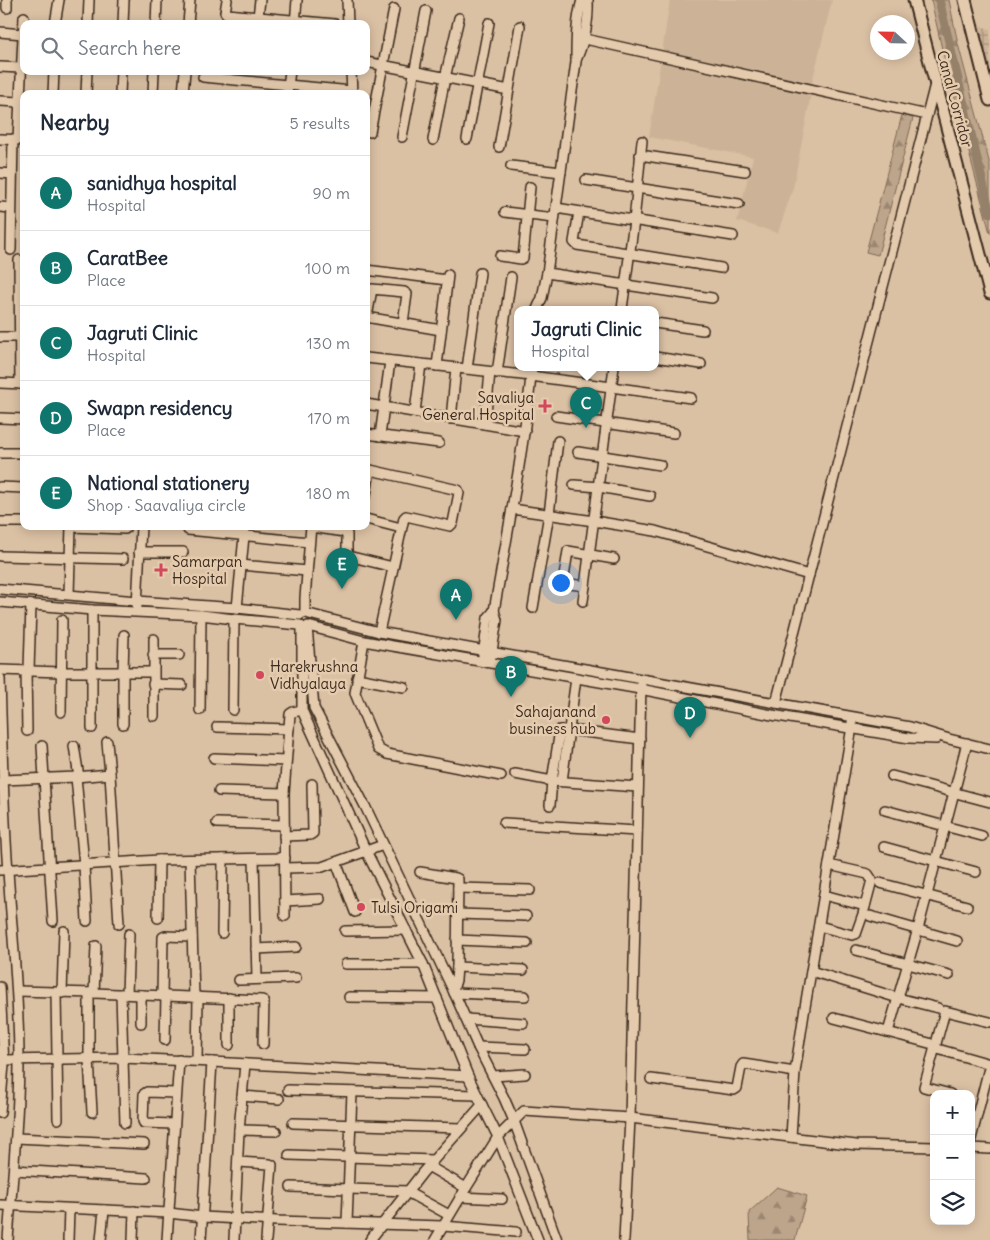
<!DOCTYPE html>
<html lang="en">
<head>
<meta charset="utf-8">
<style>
	:root { --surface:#fff; --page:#f2f2f3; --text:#1f2937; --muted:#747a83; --line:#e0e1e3; --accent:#0f766e }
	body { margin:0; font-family:Delius,sans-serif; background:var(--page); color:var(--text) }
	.controls { position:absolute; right:15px; bottom:15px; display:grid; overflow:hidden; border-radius:10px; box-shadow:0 2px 12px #0003 }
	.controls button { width:45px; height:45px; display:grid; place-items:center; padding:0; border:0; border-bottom:1px solid var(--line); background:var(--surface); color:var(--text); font:25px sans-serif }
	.compass { position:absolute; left:870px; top:15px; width:45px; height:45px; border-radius:50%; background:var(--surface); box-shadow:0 2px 12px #0003; rotate:292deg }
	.you { position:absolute; left:560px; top:582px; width:18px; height:18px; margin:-12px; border:4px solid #fff; border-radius:50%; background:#1a73e8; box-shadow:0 0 0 8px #1a73e833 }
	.badge { display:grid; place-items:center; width:32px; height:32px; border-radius:50%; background:var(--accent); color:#fff; font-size:16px; font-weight:700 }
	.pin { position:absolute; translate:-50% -41px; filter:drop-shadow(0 1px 2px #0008) }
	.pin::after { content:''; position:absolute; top:26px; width:18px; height:15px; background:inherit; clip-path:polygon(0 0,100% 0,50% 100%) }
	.popup { position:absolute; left:514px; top:306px; width:145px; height:65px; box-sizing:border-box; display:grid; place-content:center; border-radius:10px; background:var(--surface); filter:drop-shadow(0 1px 4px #0005); font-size:16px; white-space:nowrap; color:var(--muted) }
	.popup b { font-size:19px; color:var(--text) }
	.popup::after { content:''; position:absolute; left:50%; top:100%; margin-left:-10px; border:10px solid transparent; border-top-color:var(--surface) }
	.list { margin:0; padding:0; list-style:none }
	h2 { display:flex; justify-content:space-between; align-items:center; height:65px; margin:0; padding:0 20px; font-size:21px }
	h2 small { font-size:16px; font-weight:400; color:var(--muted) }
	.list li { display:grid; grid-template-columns:32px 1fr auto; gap:15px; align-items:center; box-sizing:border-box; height:75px; padding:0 20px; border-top:1px solid var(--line) }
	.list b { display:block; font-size:19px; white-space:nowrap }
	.list p { margin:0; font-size:16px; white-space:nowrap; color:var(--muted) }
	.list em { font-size:16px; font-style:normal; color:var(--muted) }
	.icon { flex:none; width:28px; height:28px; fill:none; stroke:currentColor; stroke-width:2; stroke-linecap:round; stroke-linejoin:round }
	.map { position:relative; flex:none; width:990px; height:1240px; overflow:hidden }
	.search { position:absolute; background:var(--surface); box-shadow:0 2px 12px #0003; left:20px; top:20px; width:350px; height:55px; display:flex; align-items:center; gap:12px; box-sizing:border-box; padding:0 18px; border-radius:10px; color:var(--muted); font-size:19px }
	.panel { position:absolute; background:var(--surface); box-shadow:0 2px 12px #0003; left:20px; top:90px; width:350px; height:440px; border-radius:10px }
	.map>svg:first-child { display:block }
	.built { fill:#ccb397 }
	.industrial { fill:url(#industrial-grid) }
	.forest { fill:url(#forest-firs); stroke:#7c6854 }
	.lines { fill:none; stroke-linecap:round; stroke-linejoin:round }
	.canal { stroke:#958069; stroke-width:9 }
	.minor-casing { stroke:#3b2a1e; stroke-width:12 }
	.major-casing { stroke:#3b2a1e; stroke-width:15 }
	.minor { stroke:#e5cbad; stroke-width:9 }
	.major { stroke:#e5cbad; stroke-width:11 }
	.poi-dot { fill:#d1495b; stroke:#e5cbad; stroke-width:2 }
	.labels { text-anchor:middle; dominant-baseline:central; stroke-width:5; stroke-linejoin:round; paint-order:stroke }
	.street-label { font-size:15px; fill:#3b2a1e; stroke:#e5cbad }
	.poi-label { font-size:15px; fill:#3b2a1e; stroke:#e5cbad; text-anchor:start }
</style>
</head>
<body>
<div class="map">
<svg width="990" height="1240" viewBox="0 0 990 1240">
	<defs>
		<pattern id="industrial-grid" width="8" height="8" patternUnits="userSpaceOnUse" patternTransform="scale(1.25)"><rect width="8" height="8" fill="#ccb397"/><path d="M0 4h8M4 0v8" fill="none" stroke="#a7927b"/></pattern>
		<pattern id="forest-firs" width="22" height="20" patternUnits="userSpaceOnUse" patternTransform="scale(1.25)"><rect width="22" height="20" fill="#bda58b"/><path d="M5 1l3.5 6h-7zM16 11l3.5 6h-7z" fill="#9b8771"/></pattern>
	</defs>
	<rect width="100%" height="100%" fill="#dbc1a4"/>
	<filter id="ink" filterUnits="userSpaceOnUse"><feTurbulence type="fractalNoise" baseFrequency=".02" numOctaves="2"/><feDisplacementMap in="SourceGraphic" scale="10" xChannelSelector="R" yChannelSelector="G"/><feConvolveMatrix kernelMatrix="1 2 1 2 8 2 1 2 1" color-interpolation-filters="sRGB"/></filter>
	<g filter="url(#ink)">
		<polygon class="built" points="670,0 832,0 812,83 810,100 793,188 778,233 737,221 753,157 649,137"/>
		<polygon class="industrial" points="978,25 990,29 990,75"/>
		<g class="forest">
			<polygon points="931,0 949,0 958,44 990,165 990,233 942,49"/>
			<polygon points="902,115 913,118 878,255 866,252"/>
			<polygon points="777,1187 807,1196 795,1240 750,1240 749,1212"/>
		</g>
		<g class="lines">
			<polyline class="canal" points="939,0 990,213"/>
			<defs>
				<g id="minor">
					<polyline points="227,0 225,12 227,14 335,24"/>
					<polyline points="347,0 348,24"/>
					<polyline points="7,8 7,0"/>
					<polyline points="258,17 260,0"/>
					<polyline points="55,24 59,0"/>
					<polyline points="88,24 89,0"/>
					<polyline points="123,24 124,0"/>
					<polyline points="156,24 157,0"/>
					<polyline points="188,24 190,0"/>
					<polyline points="295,24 297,0"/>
					<polyline points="0,32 23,34"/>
					<polyline points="585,39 927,115"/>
					<path d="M577,58C585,38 589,22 588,0"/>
					<polyline points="366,62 509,90"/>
					<polyline points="0,67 21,68"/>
					<polyline points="351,71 352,94"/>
					<polyline points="203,77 352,91"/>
					<polyline points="53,94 54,71"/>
					<polyline points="86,94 87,71"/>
					<polyline points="120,94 121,71"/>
					<polyline points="153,94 154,71"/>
					<polyline points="183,94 185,71"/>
					<polyline points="287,94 290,71"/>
					<polyline points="0,101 20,102"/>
					<polyline points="370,132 394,9"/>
					<polyline points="402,137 426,11"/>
					<polyline points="0,139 24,140"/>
					<polyline points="18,139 24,17"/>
					<polyline points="467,139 489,23"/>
					<polyline points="433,140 445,78 459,18"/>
					<polyline points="499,147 520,26"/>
					<polyline points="640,155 745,171"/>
					<polyline points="511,166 561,172"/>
					<polyline points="0,173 12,174"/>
					<polyline points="586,180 739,204"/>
					<polyline points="0,207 11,208"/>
					<polyline points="556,208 733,236"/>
					<polyline points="505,212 554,218"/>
					<polyline points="579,212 574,242 577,245 721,268"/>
					<polyline points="11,250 13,139"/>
					<polyline points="500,256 521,259 523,258 530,187"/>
					<polyline points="19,260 20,384"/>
					<polyline points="366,270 447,280"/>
					<polyline points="547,273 712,298"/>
					<path d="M537,309L542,298L547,273L576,62C576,41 576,21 582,0"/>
					<polyline points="622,309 634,221 642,141"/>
					<polyline points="366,317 441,330"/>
					<polyline points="367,317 372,289 404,292 407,294 403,323"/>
					<polyline points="655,323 703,330"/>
					<polyline points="0,337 24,337"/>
					<polyline points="655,357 701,364"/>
					<polyline points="366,358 531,376 691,398"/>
					<polyline points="437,366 448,275"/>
					<polyline points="467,369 480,273"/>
					<polyline points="497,373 511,277"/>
					<polyline points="0,383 24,384"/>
					<polyline points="366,404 525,431"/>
					<polyline points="415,412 421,364"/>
					<polyline points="556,416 674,433"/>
					<polyline points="0,418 24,419"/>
					<polyline points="451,419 456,368"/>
					<polyline points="485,424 490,372"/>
					<polyline points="366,434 439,443"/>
					<polyline points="380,436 390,361"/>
					<polyline points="578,452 660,465"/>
					<polyline points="0,453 24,453"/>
					<polyline points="366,469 458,490 459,493 453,523 450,526 406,516 404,518 379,632"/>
					<polyline points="574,485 599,487 650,496"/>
					<polyline points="0,487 24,488"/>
					<polyline points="366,495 370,470"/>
					<polyline points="512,509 594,521 655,531 809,575"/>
					<polyline points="366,519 401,528"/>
					<polyline points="0,522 24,522"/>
					<polyline points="71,527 125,529"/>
					<polyline points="311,527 345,532 347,534 347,553 348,556 393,567"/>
					<polyline points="188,530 309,542"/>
					<polyline points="139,552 183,552"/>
					<polyline points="0,556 123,559"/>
					<polyline points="241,565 307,571"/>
					<polyline points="585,586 563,583 568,551 614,559"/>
					<polyline points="0,589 137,601 237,608 300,615"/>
					<polyline points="69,594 71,526"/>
					<polyline points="583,601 614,367"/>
					<polyline points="0,602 92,610 201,615 234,619 300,625"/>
					<polyline points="137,606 141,526"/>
					<polyline points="237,608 245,526"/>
					<polyline points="533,608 549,514 558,441"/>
					<polyline points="92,610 92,728"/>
					<polyline points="305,613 305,598 311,526"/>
					<polyline points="309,614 379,632 910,727 949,739 990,749"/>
					<polyline points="308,626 364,641 640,689 772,715 909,738 936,739"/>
					<polyline points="307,627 314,708 365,806 453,990 478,1047 504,1098 514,1121 557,1240"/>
					<polyline points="302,628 302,710 305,717 366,851 423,964 468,1076 482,1105 498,1137 538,1240"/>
					<polyline points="364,641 355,693 378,749 387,754 501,776"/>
					<polyline points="153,655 179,655"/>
					<path d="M483,656L488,618L494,611C508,530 524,449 532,367"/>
					<polyline points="491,657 497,620 494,611"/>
					<polyline points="0,670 61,672 153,672"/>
					<polyline points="26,670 27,731"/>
					<polyline points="29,670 31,605"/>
					<path d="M0,678C2,743 3,807 8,871C12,933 19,996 19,1059C19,1120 12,1180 8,1240"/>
					<polyline points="357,678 404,687"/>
					<polyline points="153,684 182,685"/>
					<polyline points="776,703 935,84"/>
					<polyline points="200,710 201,615"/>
					<polyline points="233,710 234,619"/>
					<polyline points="61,712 62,620"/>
					<polyline points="154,716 154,639"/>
					<polyline points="123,724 123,672 124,635"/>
					<polyline points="217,727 289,729"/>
					<polyline points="107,742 110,774 119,924"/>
					<polyline points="42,746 53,921"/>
					<polyline points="74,746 79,777"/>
					<polyline points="214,758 286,761"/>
					<polyline points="515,774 552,781 638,787"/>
					<polyline points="892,776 990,802"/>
					<polyline points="76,777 84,865 87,921"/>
					<polyline points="3,780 76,777 110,774"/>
					<polyline points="562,781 576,678"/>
					<polyline points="219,791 284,793"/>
					<polyline points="550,805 552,781 560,730 569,730 640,739"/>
					<polyline points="885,810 982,836"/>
					<polyline points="217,823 284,825"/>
					<polyline points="504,823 637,831"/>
					<polyline points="284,836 310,835 313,833 312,784"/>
					<polyline points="884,847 976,872"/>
					<polyline points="254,859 257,979"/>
					<polyline points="190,860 194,997"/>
					<polyline points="336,862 355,912"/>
					<polyline points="285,868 322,867 383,845"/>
					<polyline points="0,870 159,860 285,858"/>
					<polyline points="420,872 456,878 458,879 457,967 456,980 453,990"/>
					<polyline points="880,883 967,906"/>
					<polyline points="458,888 530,890"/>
					<polyline points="824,895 865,906"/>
					<polyline points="285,901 320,899"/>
					<polyline points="457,914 526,916"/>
					<polyline points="285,916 284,793 290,714 293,712 302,710"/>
					<polyline points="870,916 957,941"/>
					<polyline points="158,918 159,860"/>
					<polyline points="819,926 852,935 856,934 863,914 872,880 868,874 829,865"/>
					<polyline points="345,931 406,930"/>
					<polyline points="222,933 223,859"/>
					<polyline points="457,940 527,943"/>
					<polyline points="256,949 296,947"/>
					<polyline points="856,950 949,975"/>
					<polyline points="346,964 423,964"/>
					<polyline points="457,967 523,970"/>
					<polyline points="811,971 898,998 938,1008"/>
					<polyline points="239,980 296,978"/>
					<polyline points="0,987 4,1064 0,1113"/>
					<polyline points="17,991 94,993 262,1000 264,1001 263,1044"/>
					<polyline points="56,993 58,1119"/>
					<polyline points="62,993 64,931"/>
					<polyline points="89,993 89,1059 92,1112"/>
					<polyline points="94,993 96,946"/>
					<polyline points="454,993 525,996"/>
					<polyline points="121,994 125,1123"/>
					<polyline points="127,994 129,934"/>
					<polyline points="141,995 141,1023"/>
					<polyline points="162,996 163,937 165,936 192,937"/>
					<polyline points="349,997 437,998"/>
					<polyline points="834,1018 929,1043"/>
					<polyline points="466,1019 523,1023"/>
					<polyline points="888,1032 918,929 967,743"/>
					<polyline points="165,1040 166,996"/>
					<polyline points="229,1045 229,998"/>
					<polyline points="478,1047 525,1049"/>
					<polyline points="934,1048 990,1064 971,1139"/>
					<polyline points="4,1060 123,1058 212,1062 468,1076"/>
					<polyline points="197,1061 198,997"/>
					<polyline points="493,1076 525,1074"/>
					<polyline points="651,1079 734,1090 737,1088 741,1067 743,1064 795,1072"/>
					<polyline points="288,1090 477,1095"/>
					<polyline points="950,1094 924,1087 945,1011 990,1022"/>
					<polyline points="242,1096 279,1099"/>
					<polyline points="293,1123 461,1128"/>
					<polyline points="174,1124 144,1123 143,1121 144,1094 147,1092 176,1093"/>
					<polyline points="239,1130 276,1131"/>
					<polyline points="791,1137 795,1072 805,1007 852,727 852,722"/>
					<polyline points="16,1138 144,1144"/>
					<polyline points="971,1148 990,1149"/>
					<polyline points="289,1155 433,1160"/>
					<polyline points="238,1162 270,1164 272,1165 266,1240"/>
					<polyline points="428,1166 466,1188"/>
					<polyline points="14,1170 146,1178"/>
					<polyline points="291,1187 408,1191"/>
					<polyline points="407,1192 449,1215"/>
					<polyline points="460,1197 502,1199"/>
					<polyline points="0,1205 169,1213 203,1217 277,1221 443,1226 516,1232"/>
					<polyline points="347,1223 352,1092"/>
					<polyline points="68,1240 69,1209"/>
					<polyline points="101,1240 104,1210"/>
					<polyline points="133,1240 134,1211"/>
					<polyline points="167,1240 179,1060"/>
					<polyline points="201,1240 212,1062"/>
					<polyline points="234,1240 239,1130 245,1064"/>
					<polyline points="370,1240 423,1172 482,1105"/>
					<polyline points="435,1240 466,1188 498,1137 524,1111 630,1118 856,1145 934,1147"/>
					<polyline points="624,1240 630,1118 641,686"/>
				</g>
				<g id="major">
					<polyline points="914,0 990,293"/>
					<polyline points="965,0 990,100"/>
				</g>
			</defs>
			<use href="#minor" class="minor-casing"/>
			<use href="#major" class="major-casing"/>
			<use href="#minor" class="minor"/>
			<use href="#major" class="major"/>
		</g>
	</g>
	<g class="poi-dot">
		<path d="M542.5 398.5h5v5h5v5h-5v5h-5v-5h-5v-5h5z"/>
		<path d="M158.5 562.5h5v5h5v5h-5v5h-5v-5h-5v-5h5z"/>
		<circle cx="260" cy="675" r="5"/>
		<circle cx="606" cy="720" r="5"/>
		<circle cx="361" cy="907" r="5"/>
	</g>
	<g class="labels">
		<g class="street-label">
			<text transform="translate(955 99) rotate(75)">Canal Corridor</text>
		</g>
		<g class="poi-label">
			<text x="534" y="397" text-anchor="end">Savaliya<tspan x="534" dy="17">General Hospital</tspan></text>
			<text x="172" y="561">Samarpan<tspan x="172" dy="17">Hospital</tspan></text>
			<text x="270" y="666">Harekrushna<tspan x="270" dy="17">Vidhyalaya</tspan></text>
			<text x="596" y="711" text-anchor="end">Sahajanand<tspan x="596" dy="17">business hub</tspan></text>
			<text x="371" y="907">Tulsi Origami</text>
		</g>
	</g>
</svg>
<div class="controls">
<button>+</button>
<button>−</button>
<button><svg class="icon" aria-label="layers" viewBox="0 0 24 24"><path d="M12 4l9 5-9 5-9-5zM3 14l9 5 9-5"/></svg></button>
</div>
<svg class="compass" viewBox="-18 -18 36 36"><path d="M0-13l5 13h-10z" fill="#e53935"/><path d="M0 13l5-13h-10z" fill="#747a83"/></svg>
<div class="you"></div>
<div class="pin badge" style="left:456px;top:620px">A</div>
<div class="pin badge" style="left:511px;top:697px">B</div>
<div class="pin badge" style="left:586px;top:428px">C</div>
<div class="popup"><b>Jagruti Clinic</b>Hospital</div>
<div class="pin badge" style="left:690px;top:738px">D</div>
<div class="pin badge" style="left:342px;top:589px">E</div>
<div class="search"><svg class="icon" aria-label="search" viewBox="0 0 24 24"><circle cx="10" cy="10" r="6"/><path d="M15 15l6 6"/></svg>Search here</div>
<section class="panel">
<h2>Nearby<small>5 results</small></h2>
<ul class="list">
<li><span class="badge">A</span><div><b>sanidhya hospital</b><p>Hospital</p></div><em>90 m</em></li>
<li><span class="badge">B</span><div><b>CaratBee</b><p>Place</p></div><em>100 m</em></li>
<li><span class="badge">C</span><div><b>Jagruti Clinic</b><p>Hospital</p></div><em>130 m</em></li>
<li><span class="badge">D</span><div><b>Swapn residency</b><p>Place</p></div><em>170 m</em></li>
<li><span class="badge">E</span><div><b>National stationery</b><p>Shop · Saavaliya circle</p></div><em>180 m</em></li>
</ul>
</section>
</div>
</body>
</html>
